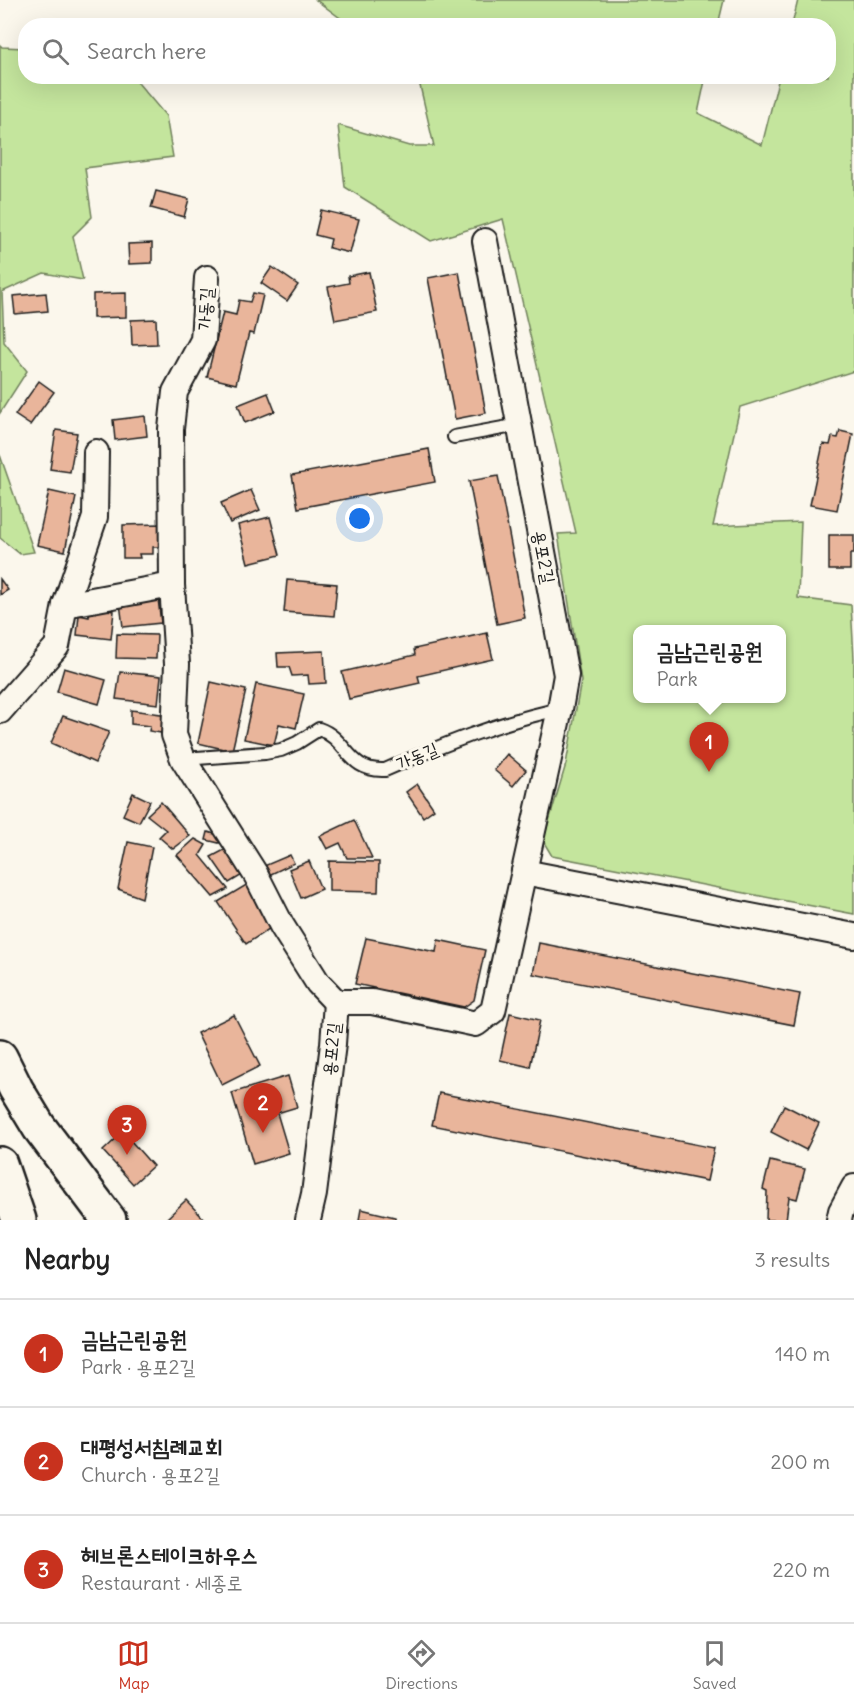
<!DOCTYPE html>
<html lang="en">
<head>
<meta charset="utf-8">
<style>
	:root { --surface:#fff; --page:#f2f2f2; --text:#222; --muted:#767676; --line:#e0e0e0; --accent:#c8321e }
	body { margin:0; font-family:Delius,"Poor Story",sans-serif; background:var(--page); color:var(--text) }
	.you { position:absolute; left:360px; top:519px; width:21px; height:21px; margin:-15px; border:4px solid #fff; border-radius:50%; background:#1a73e8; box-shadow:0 0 0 9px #1a73e833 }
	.badge { display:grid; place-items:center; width:39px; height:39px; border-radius:50%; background:var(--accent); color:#fff; font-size:20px; font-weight:700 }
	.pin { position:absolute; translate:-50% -50px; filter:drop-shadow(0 2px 3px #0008) }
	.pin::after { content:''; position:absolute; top:32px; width:21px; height:18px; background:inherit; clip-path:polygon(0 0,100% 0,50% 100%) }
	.popup { position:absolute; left:633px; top:625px; width:153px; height:78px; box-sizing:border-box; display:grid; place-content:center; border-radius:12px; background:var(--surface); filter:drop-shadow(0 2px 4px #0005); font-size:20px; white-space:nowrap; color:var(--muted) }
	.popup b { font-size:22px; color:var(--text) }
	.popup::after { content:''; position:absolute; left:50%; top:100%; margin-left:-12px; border:12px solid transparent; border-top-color:var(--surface) }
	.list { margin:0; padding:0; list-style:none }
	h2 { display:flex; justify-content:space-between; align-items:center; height:78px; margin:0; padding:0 24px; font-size:26px }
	h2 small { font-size:20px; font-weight:400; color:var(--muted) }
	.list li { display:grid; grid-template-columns:39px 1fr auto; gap:18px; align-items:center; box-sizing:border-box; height:108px; padding:0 24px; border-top:2px solid var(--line) }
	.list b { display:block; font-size:22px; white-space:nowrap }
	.list p { margin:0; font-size:20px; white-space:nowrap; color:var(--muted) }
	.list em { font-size:20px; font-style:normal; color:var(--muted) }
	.icon { flex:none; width:33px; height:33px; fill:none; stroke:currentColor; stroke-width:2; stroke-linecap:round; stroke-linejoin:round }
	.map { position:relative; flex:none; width:854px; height:1220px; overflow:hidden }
	.search { position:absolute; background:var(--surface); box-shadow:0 6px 24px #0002; left:18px; right:18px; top:18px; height:66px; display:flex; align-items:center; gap:15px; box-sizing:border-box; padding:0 21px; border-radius:24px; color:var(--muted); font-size:22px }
	.sheet { height:402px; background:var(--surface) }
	nav { display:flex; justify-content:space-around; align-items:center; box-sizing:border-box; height:84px; border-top:2px solid var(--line); background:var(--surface); font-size:16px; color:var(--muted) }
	nav a { display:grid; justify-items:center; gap:3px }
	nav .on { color:var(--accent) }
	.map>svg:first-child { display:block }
	.green { fill:#c4e59d; stroke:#70805c; stroke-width:1.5; fill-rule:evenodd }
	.building { fill:#e9b59b; stroke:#1c1c1c; stroke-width:1.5 }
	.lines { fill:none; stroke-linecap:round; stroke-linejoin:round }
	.service-casing { stroke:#1c1c1c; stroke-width:16 }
	.minor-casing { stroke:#1c1c1c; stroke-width:28 }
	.trunk-casing { stroke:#1c1c1c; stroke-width:38 }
	.service { stroke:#fbf7ec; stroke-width:12 }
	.minor { stroke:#fbf7ec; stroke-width:24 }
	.trunk { stroke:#fbf7ec; stroke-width:33 }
	.labels { text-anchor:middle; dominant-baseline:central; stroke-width:6; stroke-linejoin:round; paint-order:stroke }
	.street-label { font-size:18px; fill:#1c1c1c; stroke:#fbf7ec }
</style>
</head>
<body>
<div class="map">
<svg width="854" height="1220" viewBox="0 0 854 1220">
	<rect width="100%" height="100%" fill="#fbf7ec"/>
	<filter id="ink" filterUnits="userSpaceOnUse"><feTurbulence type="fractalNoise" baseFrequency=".0167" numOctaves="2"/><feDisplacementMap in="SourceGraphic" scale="12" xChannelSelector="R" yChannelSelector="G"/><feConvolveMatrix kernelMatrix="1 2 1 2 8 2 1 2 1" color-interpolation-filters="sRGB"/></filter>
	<g filter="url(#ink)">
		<g class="green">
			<polygon points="316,0 724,0 718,25 351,26"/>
			<path d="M798,0H854V371L740,407L713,526L801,522L798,598L851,605L854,658V914L552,856L543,841L566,764L581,681L558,534L576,533L503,219L431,241L345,187L338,125L409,146H434L418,77L706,76L698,113L762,145L779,77L828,76V26L792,25ZM637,630H781V698H637Z"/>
			<polygon points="0,45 2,47 25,48 26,76 133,77 166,116 173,157 85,168 92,217 73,236 83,280 44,273 2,292 4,342 27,371 0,413"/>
			<polygon points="0,455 34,552 20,554 0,538"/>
		</g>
		<g class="building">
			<polygon points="156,191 189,199 184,217 151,208"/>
			<polygon points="321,210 359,219 350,253 329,248 331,239 315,235"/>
			<polygon points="152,243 152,263 129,264 128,244"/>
			<polygon points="272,267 298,285 287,301 261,283"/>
			<polygon points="369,272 377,312 335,320 328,287 349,283 348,276"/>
			<polygon points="459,272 486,413 455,419 428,278"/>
			<polygon points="46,293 48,311 15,314 13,296"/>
			<polygon points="126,293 126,317 93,318 93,294"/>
			<polygon points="253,293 263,295 254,334 249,333 236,384 207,377 223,312 236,315 239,300 250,302"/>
			<polygon points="156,319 157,344 132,345 131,320"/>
			<polygon points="39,381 54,392 30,425 15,415"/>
			<polygon points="268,393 275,411 245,423 238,405"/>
			<polygon points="145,416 147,436 115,440 113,420"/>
			<polygon points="56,430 77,433 70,472 50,469"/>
			<polygon points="840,431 853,434 837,510 810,505 823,444 830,445 832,437 838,438"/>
			<polygon points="429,449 435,482 298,508 292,475"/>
			<polygon points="498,476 525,618 497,624 469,481"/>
			<polygon points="251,490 260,510 230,523 221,503"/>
			<polygon points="49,491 76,497 65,551 37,545"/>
			<polygon points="270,517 280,555 248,563 238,525"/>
			<polygon points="160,524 160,547 153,547 153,554 139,554 140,558 123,558 123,525"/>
			<polygon points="829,535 854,535 854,554 850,554 850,570 829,570"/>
			<polygon points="0,579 8,590 0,595"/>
			<polygon points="287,580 337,584 334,616 284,612"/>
			<polygon points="158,599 161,623 123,627 120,603"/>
			<polygon points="90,608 114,611 111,639 77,635 79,615 89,617"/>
			<polygon points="487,633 493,659 418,676 420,683 349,699 342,672 415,655 414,649"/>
			<polygon points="117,634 157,635 156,659 116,658"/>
			<polygon points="324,651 326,683 309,684 308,675 292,676 289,667 278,667 277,653"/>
			<polygon points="64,668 106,680 99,704 57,692"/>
			<polygon points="120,672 161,676 158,704 116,699"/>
			<polygon points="211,682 246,690 232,751 198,743"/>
			<polygon points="256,684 304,694 296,728 279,724 274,745 244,739"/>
			<polygon points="131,710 168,715 167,734 149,731 150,726 131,724"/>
			<polygon points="63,716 109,732 95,763 51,743"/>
			<polygon points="507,754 526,770 513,786 494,770"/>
			<polygon points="417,784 434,809 423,817 406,792"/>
			<polygon points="133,793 150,801 139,822 123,815"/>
			<polygon points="161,802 190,836 173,849 159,837 166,830 147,815"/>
			<polygon points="354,820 372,858 347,858 340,843 327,849 320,836"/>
			<polygon points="208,832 221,836 219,843 206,840"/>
			<polygon points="195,839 206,845 200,855 228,889 213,897 177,855"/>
			<polygon points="128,842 152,847 142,898 118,889"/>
			<polygon points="228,848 244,874 229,883 211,857"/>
			<polygon points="290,855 294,863 269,875 264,866"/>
			<polygon points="309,861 321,889 301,898 289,869"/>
			<polygon points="329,861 379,862 378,892 329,891"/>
			<polygon points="248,884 272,927 246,944 218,902"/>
			<polygon points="366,938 436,952 438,940 485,950 474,1000 464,1007 355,984"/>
			<polygon points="539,943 800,994 794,1025 533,974"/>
			<polygon points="510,1013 540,1020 530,1067 500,1060"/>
			<polygon points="234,1015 260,1066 222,1085 197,1033"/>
			<polygon points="288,1076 297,1107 277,1113 289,1153 253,1164 232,1093"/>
			<polygon points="439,1093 714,1148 707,1181 432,1125"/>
			<polygon points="784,1105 819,1123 806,1150 771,1132"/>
			<polygon points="123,1132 153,1166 133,1184 103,1151"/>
			<polygon points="770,1161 805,1169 797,1199 789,1197 786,1220 766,1220 767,1191 763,1189"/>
			<polygon points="186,1200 205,1220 167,1220 166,1219"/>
			<polygon points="361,1209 395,1217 395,1220 359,1220"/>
		</g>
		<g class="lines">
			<defs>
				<g id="service">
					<polyline points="454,437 519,425"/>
					<path d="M183,759L265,753L281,750L297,743L319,729C348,739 347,772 385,770C442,745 499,722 560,709"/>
				</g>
				<g id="minor">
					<polyline points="207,278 203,340 175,392 171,429 172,585 177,664 174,735 183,759 256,875 282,926 318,983 336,1002"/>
					<polyline points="65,605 172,585"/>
					<polyline points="0,711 57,646 65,605 95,517 96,452"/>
					<polyline points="524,872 854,936"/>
					<polyline points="336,1002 372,1002 476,1024 493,1011 560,709 566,675 485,241"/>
					<polyline points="308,1220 314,1194 333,1044 336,1002"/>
					<polyline points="839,1220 841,1211 854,1187"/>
				</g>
				<g id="trunk">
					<polyline points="0,1057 16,1089 39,1127 109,1220"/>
					<polyline points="0,1164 19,1220"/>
				</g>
			</defs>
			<use href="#service" class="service-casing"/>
			<use href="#minor" class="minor-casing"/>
			<use href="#trunk" class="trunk-casing"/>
			<use href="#service" class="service"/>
			<use href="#minor" class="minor"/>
			<use href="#trunk" class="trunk"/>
		</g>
	</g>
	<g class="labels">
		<g class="street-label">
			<text transform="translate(205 309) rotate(-86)">가동길</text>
			<text transform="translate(544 557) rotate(79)">용포2길</text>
			<text transform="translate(417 756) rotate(-23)">가동길</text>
			<text transform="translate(331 1049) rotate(-84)">용포2길</text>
		</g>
	</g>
</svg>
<div class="you"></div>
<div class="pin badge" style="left:709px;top:772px">1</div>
<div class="popup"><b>금남근린공원</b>Park</div>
<div class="pin badge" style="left:263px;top:1133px">2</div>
<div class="pin badge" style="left:127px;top:1155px">3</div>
<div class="search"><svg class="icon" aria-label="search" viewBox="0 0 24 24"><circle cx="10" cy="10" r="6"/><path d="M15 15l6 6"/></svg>Search here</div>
</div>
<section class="sheet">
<h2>Nearby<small>3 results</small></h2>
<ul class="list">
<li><span class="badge">1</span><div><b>금남근린공원</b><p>Park · 용포2길</p></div><em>140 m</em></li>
<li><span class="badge">2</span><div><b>대평성서침례교회</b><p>Church · 용포2길</p></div><em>200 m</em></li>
<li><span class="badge">3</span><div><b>헤브론스테이크하우스</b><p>Restaurant · 세종로</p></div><em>220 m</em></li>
</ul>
</section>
<nav>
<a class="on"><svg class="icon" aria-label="map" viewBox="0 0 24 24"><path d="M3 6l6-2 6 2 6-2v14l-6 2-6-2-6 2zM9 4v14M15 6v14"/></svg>Map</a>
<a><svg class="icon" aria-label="directions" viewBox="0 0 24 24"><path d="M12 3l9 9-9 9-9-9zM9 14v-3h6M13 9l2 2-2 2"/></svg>Directions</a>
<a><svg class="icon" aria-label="saved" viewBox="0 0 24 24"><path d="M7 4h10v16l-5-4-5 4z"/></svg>Saved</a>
</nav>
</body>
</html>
